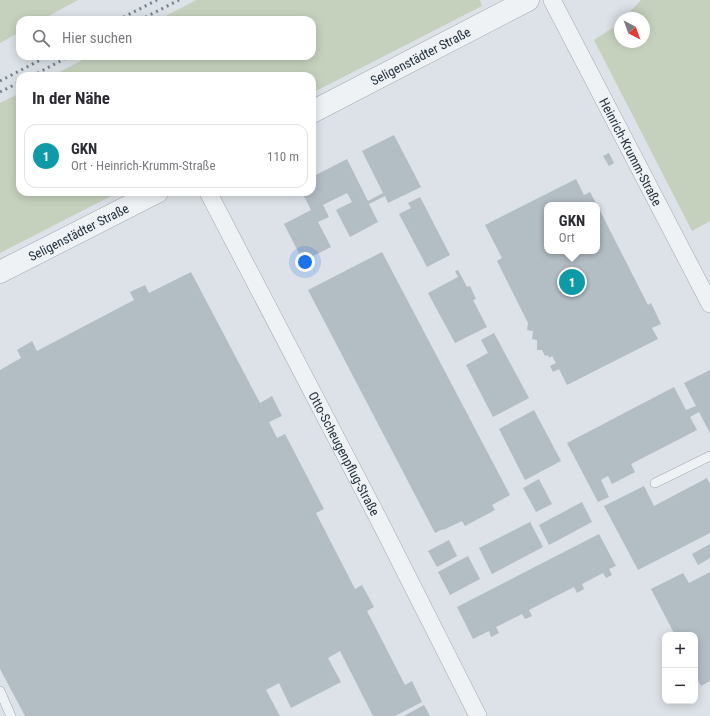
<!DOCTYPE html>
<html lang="de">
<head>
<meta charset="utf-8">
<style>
	:root { --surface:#fff; --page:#f7f7f7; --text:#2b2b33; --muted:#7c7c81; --line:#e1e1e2; --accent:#d43a6e }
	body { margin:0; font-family:"Roboto Condensed",sans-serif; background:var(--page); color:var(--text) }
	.controls { position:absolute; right:12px; bottom:12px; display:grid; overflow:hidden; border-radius:8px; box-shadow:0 2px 10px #0003 }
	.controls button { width:36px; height:36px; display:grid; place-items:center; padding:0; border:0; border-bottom:1px solid var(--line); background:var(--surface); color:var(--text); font:20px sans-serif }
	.compass { position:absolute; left:614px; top:12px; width:36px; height:36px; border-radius:50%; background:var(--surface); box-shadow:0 2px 10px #0003; rotate:139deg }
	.you { position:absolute; left:305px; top:262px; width:14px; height:14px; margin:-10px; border:3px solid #fff; border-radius:50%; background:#1a73e8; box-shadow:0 0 0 6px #1a73e833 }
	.badge { display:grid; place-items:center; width:26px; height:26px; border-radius:50%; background:var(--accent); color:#fff; font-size:13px; font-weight:700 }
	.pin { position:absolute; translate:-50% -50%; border:2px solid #fff; box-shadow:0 1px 4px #0006 }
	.popup { position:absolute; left:544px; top:202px; width:56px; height:52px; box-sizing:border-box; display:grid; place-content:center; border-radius:8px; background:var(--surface); filter:drop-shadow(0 1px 3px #0005); font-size:13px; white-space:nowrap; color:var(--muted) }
	.popup b { font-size:15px; color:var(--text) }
	.popup::after { content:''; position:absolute; left:50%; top:100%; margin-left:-8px; border:8px solid transparent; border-top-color:var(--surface) }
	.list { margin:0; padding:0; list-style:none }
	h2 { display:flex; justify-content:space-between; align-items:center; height:52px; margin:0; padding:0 16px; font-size:17px }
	h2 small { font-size:13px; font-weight:400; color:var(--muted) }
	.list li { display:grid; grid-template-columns:26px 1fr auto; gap:12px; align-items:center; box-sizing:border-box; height:64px; margin:0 8px 8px; padding:0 8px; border:1px solid var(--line); border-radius:12px }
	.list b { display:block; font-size:15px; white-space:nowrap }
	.list p { margin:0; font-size:13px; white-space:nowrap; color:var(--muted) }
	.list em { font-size:13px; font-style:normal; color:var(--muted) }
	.icon { flex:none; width:22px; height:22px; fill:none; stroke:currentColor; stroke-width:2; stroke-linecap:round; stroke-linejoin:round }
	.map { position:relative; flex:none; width:710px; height:716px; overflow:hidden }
	.search { position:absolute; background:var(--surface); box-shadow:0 2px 10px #0003; left:16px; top:16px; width:300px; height:44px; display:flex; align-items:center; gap:10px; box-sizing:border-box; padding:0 14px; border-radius:12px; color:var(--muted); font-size:15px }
	.panel { position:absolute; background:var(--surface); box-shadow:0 2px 10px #0003; left:16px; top:72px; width:300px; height:124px; border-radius:12px }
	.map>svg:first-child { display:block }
	.green { fill:#c6d1bd }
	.building { fill:#b3bdc4 }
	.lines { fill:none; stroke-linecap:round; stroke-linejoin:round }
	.service-casing { stroke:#a1aab1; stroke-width:10 }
	.minor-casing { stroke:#a1aab1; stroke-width:18 }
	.tertiary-casing { stroke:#a1aab1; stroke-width:23 }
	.service { stroke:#eff2f5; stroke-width:9 }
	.minor { stroke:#eff2f5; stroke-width:17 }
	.tertiary { stroke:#eff2f5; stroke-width:22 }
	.rail { stroke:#758591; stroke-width:3; stroke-dasharray:2 4; stroke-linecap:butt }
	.labels { text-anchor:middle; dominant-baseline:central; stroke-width:3.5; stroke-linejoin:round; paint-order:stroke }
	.street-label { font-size:13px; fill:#25333e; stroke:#ebf1f5 }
</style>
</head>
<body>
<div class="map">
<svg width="710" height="716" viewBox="0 0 710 716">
	<rect width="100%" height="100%" fill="#dce2e7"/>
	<g class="green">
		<polygon points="0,0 78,0 41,20 20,20 20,32 0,43"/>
		<polygon points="196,0 480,0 482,6 312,93 312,76 52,76 90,56 312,56 312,20 158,20"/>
		<polygon points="641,0 710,0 710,221 692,231 594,40 620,23 620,42 644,42 644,18 624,18"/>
		<polygon points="20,93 20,192 119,192 0,253 0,103"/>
	</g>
	<g class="building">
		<polygon points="394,135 421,187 388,203 385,196 369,204 378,222 350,237 336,210 352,202 347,193 323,205 329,217 318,222 331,247 303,261 284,224 311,210 303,194 308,192 312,192 314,189 312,186 312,177 347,159 368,201 383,193 362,151"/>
		<polygon points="609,153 614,163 609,166 603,156"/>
		<polygon points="576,179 584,195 590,192 597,205 547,205 547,251 597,251 597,205 648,305 651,303 661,324 652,328 658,339 567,385 559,369 553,372 550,366 556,363 552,356 549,358 548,355 545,356 542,350 537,350 537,340 532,339 533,331 527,330 528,323 497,261 502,258 485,225"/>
		<polygon points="420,197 450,255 427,267 399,214 411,208 408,203"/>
		<polygon points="382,252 510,495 492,505 495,510 465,526 462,521 443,530 443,529 435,533 308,290"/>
		<polygon points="458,270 467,287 470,286 476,299 473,300 487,327 455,343 428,293 458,277 455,271"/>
		<polygon points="191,272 260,403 272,396 282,416 269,422 277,438 285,434 324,509 316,513 355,589 362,585 374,607 367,611 405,685 412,681 422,702 395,716 373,716 340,651 328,658 341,682 291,708 279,683 266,690 280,716 25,716 0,669 0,370 21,358 17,350 32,341 37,351 134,300 130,292 145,285 149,293"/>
		<polygon points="494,333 529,398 493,417 466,365 488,353 481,340"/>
		<polygon points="710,370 710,433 699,412 690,417 697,430 631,464 635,472 612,484 608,476 601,480 609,497 598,502 567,443 674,387 686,410 696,406 684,383"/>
		<polygon points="534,410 561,461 525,480 499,429"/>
		<polygon points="707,478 710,484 710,533 638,570 604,506 644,486 654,506"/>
		<polygon points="539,479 552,504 536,512 523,488"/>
		<polygon points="582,502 592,522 549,545 539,525"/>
		<polygon points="530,522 543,547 492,574 479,548"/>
		<polygon points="599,534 616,566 609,569 612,575 606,578 603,573 582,584 584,589 577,593 574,587 529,610 532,616 525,619 522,614 496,627 499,633 491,637 489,631 473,639 457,607"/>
		<polygon points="449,540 457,556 437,567 428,551"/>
		<polygon points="710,544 710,558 698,565 692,554"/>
		<polygon points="468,556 480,579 450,595 438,572"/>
		<polygon points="710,572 710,681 701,686 695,674 695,635 675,635 651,589 683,573 689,583"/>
		<polygon points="424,705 430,716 404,716"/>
	</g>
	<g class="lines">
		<defs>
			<g id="service">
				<polyline points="655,483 710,456"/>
				<polyline points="0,691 11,716"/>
			</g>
			<g id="minor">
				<path id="s1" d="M552,0L710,304"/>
				<path id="s2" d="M208,192L378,518L478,716"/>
			</g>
			<g id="tertiary">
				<path id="s3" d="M312,112L528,0"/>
				<path id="s4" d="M0,272L157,192"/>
			</g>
		</defs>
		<use href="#service" class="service-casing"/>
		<use href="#minor" class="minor-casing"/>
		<use href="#tertiary" class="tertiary-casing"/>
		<use href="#service" class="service"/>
		<use href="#minor" class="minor"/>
		<use href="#tertiary" class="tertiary"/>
		<g class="rail">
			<polyline points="118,20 157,0"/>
			<polyline points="140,20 179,0"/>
			<polyline points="32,76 70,56"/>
			<polyline points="0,81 48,56"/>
			<polyline points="0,92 20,82"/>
		</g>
	</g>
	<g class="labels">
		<g class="street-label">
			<text stroke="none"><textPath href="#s3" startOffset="122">Seligenstädter Straße</textPath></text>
			<text stroke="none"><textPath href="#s1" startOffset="171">Heinrich-Krumm-Straße</textPath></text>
			<text stroke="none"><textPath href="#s4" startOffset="88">Seligenstädter Straße</textPath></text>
			<text stroke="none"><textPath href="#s2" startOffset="295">Otto-Scheugenpflug-Straße</textPath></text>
		</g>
	</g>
</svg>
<div class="controls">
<button>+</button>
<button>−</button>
</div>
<svg class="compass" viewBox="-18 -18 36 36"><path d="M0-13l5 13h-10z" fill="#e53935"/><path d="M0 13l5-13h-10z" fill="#7c7c81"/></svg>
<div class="you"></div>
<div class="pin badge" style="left:572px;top:282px;background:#0f9aa8">1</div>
<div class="popup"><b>GKN</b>Ort</div>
<div class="search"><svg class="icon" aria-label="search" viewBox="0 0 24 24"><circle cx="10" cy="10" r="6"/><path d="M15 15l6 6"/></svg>Hier suchen</div>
<section class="panel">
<h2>In der Nähe<small></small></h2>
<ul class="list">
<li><span class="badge" style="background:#0f9aa8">1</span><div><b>GKN</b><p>Ort · Heinrich-Krumm-Straße</p></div><em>110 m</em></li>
</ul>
</section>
</div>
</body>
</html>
